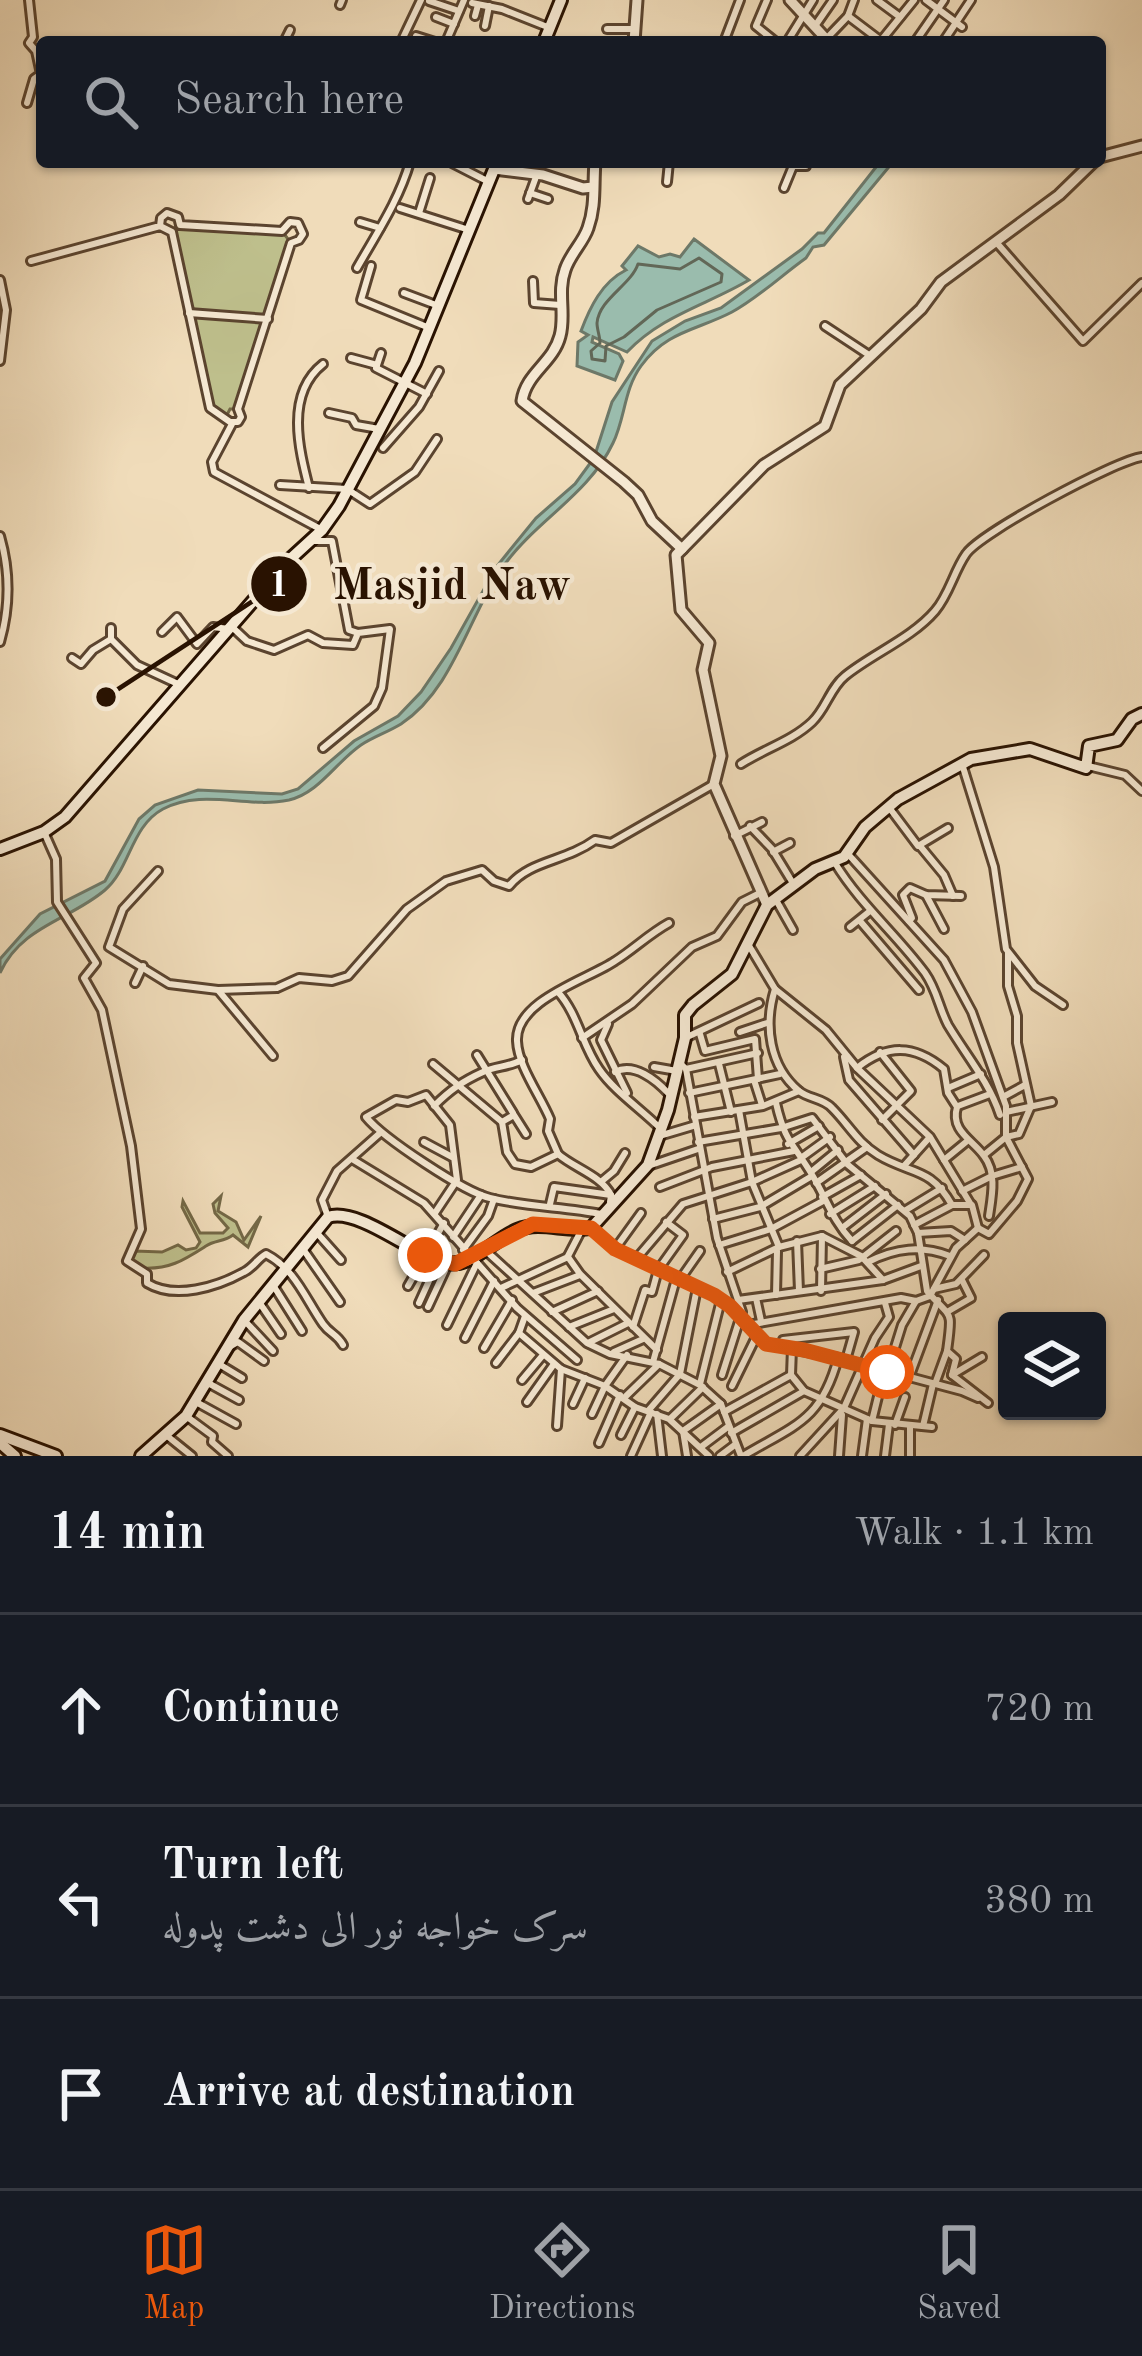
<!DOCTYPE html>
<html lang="en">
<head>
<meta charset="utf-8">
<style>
	:root { --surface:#171b24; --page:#242831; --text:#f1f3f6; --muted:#9ea1a6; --line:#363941; --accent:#ea580c }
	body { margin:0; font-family:"Old Standard TT",Amiri,serif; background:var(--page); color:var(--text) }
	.controls { position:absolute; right:36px; bottom:36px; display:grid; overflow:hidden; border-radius:12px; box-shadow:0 3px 9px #0004 }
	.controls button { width:108px; height:108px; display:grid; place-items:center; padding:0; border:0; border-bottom:3px solid var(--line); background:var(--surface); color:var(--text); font:60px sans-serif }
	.stop { position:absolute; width:36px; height:36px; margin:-27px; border:9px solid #ea580c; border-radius:50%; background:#fff }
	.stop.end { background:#ea580c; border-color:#fff; box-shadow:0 3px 12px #0008 }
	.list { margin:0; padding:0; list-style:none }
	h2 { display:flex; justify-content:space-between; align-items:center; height:156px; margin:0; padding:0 48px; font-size:51px }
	h2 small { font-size:39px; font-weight:400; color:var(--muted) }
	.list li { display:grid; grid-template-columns:78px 1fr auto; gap:36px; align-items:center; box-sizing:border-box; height:192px; padding:0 48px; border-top:3px solid var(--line) }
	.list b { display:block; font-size:45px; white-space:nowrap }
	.list p { margin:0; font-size:39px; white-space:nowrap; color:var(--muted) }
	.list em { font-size:39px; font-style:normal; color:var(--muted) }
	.icon { flex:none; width:66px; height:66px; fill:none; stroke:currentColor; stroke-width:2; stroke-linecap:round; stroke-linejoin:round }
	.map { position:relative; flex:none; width:1142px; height:1456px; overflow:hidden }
	.search { position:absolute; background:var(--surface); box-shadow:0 3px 9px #0004; left:36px; right:36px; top:36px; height:132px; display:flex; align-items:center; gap:30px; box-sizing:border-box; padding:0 42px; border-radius:12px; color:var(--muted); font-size:45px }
	.sheet { height:732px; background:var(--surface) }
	nav { display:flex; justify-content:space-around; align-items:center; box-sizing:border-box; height:168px; border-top:3px solid var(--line); background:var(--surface); font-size:33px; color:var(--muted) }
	nav a { display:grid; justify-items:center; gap:6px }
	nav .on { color:var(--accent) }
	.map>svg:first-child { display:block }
	.green { fill:#bebf8c; stroke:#746846; stroke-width:3 }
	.water { fill:#9abcad; stroke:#6d7868; stroke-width:3 }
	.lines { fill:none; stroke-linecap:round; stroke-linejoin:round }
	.shore { stroke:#626757; stroke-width:3 }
	.minor-casing { stroke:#5b442f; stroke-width:12 }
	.tertiary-casing { stroke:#5b442f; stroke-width:15 }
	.secondary-casing { stroke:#291201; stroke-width:16 }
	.minor { stroke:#f5e8d2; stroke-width:6 }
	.tertiary { stroke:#f5e8d2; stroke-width:9 }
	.secondary { stroke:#f5e8d2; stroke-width:10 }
	.route { stroke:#ea580c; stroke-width:15 }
	.leader { fill:none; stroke:#291201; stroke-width:4.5 }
	.callout-dot { fill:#291201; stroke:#f5e8d2; stroke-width:4.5 }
	.mark-label { font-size:36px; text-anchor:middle; font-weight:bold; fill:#fff }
	.callout-label { font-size:45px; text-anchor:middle; font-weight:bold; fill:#291201; stroke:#f5e8d2; stroke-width:9; stroke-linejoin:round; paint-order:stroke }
</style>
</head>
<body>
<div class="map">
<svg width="1142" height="1456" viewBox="0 0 1142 1456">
	<rect width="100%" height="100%" fill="#f0dcba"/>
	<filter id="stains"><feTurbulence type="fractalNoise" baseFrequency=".00167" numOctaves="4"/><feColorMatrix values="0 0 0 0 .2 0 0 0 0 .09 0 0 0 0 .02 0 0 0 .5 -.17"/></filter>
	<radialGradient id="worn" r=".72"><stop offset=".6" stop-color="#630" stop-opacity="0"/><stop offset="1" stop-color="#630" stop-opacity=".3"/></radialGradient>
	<g class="green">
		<polygon points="180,225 282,231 291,243 238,409 230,409 226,417 210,408 172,232"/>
		<path d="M221,1196L218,1211L236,1222L244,1240L261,1216L248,1247L233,1235C224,1242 215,1240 206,1246C184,1260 169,1270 141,1268L130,1260L135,1251L162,1252L178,1245L186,1250L196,1248L200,1242L182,1207L183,1201L200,1233H223L228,1228L215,1213L213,1204Z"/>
	</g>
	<g class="water">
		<path d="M880,162H893L824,245L813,247L806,258C782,275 758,298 732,312C698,330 666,331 641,366C624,389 625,419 613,443C589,494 537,520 505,564C468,615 455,688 401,724C388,732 373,737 361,745C336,762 319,793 289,800C246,809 204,788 163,809C131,826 130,869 105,890C70,920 21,926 0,973V959L40,914L105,881L139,819L155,805L198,790L282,794L298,789L354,741L398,716L421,692L451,648L497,566L536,518L575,484L594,458L612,402L652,341L685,321L721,308L802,249L818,233H824Z"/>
		<path d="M694,239L749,280C707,305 662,315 627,352L593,337L592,342L619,354L623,361L615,380L577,366L578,342L588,335L581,331C590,307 602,282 626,270L622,266L638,246L659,257L670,254L680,257Z"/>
	</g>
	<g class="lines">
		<path class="shore" d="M699,258L722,274L721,282L657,310L624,337L606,346L605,361L592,359L591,351L600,343C600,336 597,330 597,323C599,299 631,285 638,264L680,269Z"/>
		<defs>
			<g id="minor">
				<polyline points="767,0 756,26 776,42"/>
				<polyline points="877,0 900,17"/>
				<polyline points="926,0 962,27"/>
				<polyline points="429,1 459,11"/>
				<polyline points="472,3 502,9 550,28"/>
				<polyline points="340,5 342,0"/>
				<polyline points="475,16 478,5"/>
				<polyline points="848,16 881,41"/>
				<polyline points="436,17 454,24"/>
				<polyline points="485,26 489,6"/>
				<polyline points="815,26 833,0"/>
				<polyline points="607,29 634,29"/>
				<polyline points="416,36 435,42"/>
				<polyline points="826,39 848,16 854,0"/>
				<polyline points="284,42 290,30"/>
				<polyline points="401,42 421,0"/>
				<polyline points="446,42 464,0"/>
				<polyline points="724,42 740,0"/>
				<polyline points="787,42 813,0"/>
				<polyline points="880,42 914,0"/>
				<polyline points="915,42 944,0"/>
				<polyline points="943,42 971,0"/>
				<polyline points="27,103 34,79 41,74 36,51 29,43 33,37 29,0"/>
				<polyline points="450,162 489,182"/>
				<polyline points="667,182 669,162"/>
				<polyline points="784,188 793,166 806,166 807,162"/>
				<polyline points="530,193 548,199"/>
				<polyline points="528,199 537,174"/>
				<polyline points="400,208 469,230"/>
				<polyline points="419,213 430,178"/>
				<polyline points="360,222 380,228"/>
				<polyline points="996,242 1083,341 1142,283"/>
				<polyline points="31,261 160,226 161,218 167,213 178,217 180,225 282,231 290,222 298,223 303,234 299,240 291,243 238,409 241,417 238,422 230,422 210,408 172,232 160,226"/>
				<polyline points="371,266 361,300 427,327"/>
				<path d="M357,268C378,231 399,200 410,162"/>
				<polyline points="0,280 6,310 0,361"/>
				<polyline points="533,281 534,303 560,305"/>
				<polyline points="404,293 436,305"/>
				<polyline points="189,313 268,319"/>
				<polyline points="825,326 869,355"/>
				<polyline points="381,353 376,368 427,394"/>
				<polyline points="351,358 377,365"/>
				<polyline points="329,413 352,418 356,425 379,429"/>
				<polyline points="232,424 212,462 214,472 322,530"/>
				<polyline points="383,448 419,407 439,371"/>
				<polyline points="280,485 347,489 370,504 415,472 437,439"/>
				<path d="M309,488C299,449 285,394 323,364"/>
				<path d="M0,536C10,571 10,607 0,642"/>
				<polyline points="311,541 332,541 349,630 358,633"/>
				<polyline points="231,626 247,641 274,650 308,635 323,643 353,645 358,633 390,629 382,688 374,706 323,748"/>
				<polyline points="111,628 111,639 137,665 178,684"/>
				<polyline points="162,632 177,617 197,644 213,627 229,629"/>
				<polyline points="72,658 81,664 93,650 111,639"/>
				<path d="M741,764C764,749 792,741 812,722C826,709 830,688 845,676C872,654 912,638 935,611C949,595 954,571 966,554C980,533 1116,460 1142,457"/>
				<polyline points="962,764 994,867 1006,949 1035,986 1063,1005"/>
				<polyline points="1088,766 1125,775 1142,791"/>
				<polyline points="888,806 918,846 948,828"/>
				<polyline points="750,826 772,849 794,885"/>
				<path d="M44,832L56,859L57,902L96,963L84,978L102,1010L131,1146L141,1229L127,1261L147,1274V1283C175,1300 217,1287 244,1272C254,1267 257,1259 266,1254C295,1269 305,1298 323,1324C330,1334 337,1334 343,1345"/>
				<polyline points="734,836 762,822"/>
				<polyline points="920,846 944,875 953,896"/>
				<polyline points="773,852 790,843"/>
				<path d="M835,863C860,904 897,935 925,973C937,990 939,1008 948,1025C966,1055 989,1082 1000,1115"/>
				<polyline points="158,871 123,909 109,947 169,984 218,990 273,1056"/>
				<polyline points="926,895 944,929"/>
				<polyline points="776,900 793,930"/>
				<polyline points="860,921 919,990"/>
				<polyline points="909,921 912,918 903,895 910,888 926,895 961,896"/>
				<polyline points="850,927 870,911"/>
				<path d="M748,944L775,989C764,1025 769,1066 799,1091C809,1099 823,1098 832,1108C849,1125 857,1142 878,1155C911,1175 930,1166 952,1205H972L978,1228"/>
				<polyline points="135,983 143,966"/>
				<polyline points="775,989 826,1030 857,1068 930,1137 970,1203"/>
				<path d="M218,990L277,988L299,978L332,981L348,976L407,909L446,881L482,870L494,881L509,886C530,860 565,862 595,840L611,843L714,784"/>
				<path d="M558,992C578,1014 582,1045 599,1069C614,1091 641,1109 661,1129"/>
				<polyline points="608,1024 601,1040 627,1093"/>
				<polyline points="740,1032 767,1023"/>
				<polyline points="700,1034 705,1051 755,1039 758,1079"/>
				<polyline points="582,1038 632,1004 692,947 717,936 742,902 760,893"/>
				<polyline points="685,1038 759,1003"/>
				<polyline points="880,1052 911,1091 882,1120"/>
				<polyline points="477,1055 513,1113"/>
				<polyline points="844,1057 849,1080 914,1155"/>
				<polyline points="433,1064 502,1122"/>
				<polyline points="719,1064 731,1112"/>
				<polyline points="682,1065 686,1069 717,1238 742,1312 722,1375"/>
				<polyline points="654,1067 677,1071"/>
				<path d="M857,1068C887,1044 914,1044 944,1069L948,1093L957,1107C950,1131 973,1140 984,1156C997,1173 992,1196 989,1216"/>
				<polyline points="686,1069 758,1053"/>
				<path d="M615,1072C634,1062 656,1080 669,1094"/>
				<polyline points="754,1080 762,1105"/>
				<polyline points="948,1088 981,1074"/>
				<polyline points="689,1093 780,1074"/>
				<polyline points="1003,1097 1025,1085"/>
				<path d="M776,1103C785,1142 792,1142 811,1173C826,1197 832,1220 852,1241"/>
				<path d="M434,1106C450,1090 463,1081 483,1072C495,1066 509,1067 522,1060"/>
				<polyline points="958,1106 990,1094"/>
				<polyline points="739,1110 752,1182 779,1247"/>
				<polyline points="1006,1112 1052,1102"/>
				<polyline points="694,1117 763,1106 799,1091"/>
				<path d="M526,1134L514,1115L502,1122L507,1152L515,1164L531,1167L558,1154C574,1168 602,1176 611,1195L610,1202"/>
				<polyline points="659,1136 696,1125"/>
				<polyline points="424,1142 452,1157"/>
				<path d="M698,1142L781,1128L812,1118L847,1164L910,1216L918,1233L927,1291C952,1320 953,1308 947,1351L956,1359L952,1375L988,1403"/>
				<polyline points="788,1144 819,1126"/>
				<path d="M558,1154L548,1131L550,1119C540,1095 518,1066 517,1041C515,1000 589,979 615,961C634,949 649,934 669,923"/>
				<polyline points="984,1155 1006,1137 1019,1134 1031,1106 1017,1043 1017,1016 1008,986 1008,953"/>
				<polyline points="801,1158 830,1137"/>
				<polyline points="352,1159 424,1203 517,1308 577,1360"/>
				<polyline points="944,1160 966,1142"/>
				<polyline points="651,1165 698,1149"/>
				<polyline points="904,1166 929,1138"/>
				<polyline points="811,1172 838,1150"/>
				<polyline points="602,1181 614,1171 625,1153"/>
				<polyline points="816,1183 867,1147"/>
				<polyline points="660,1187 712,1167 794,1151"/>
				<polyline points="962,1191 992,1176 1022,1167"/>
				<polyline points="822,1197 861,1175"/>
				<polyline points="550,1204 554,1187 611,1195"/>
				<polyline points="906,1210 942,1188"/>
				<path d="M435,1213L457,1180L450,1125L426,1095L408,1102L396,1100L366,1117C383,1138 464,1192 490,1198C526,1207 565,1207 601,1214"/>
				<polyline points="830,1214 875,1186"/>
				<polyline points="328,1217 322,1200 337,1171 380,1133"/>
				<polyline points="713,1219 760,1207 812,1176"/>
				<polyline points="914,1225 952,1205"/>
				<polyline points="591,1228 615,1249 714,1295 730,1306 766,1344 838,1358 962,1391 978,1398"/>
				<polyline points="842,1228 886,1194"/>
				<polyline points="317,1233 341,1260"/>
				<polyline points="918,1233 951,1231 965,1240"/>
				<polyline points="453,1237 481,1195"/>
				<polyline points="797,1241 799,1291"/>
				<polyline points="852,1241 898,1205"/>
				<polyline points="719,1245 771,1229 823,1201"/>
				<polyline points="303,1249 340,1302"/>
				<polyline points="615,1249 641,1213"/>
				<polyline points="463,1250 488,1216 494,1199"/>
				<polyline points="485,1250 587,1343 610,1354 659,1364 700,1385 721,1404 741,1456"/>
				<polyline points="568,1256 581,1231"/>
				<polyline points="637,1258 683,1204 752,1182 801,1160"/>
				<path d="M868,1262C896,1248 921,1245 950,1256"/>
				<polyline points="820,1269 859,1260 896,1231"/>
				<polyline points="727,1272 779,1247 822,1236 861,1256 883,1280"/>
				<polyline points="679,1281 700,1251"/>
				<polyline points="273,1285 302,1331"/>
				<polyline points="408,1286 444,1223"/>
				<polyline points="501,1288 568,1257 580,1274 657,1350"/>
				<polyline points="934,1289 956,1284 984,1255"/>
				<polyline points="821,1291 822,1236"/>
				<polyline points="533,1293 580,1275"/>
				<polyline points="776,1295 777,1251"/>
				<polyline points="756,1298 761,1321"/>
				<polyline points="738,1300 883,1280 921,1266"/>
				<polyline points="259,1302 281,1334"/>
				<polyline points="419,1303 438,1261"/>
				<polyline points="428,1307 448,1264"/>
				<polyline points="552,1312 598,1291"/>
				<polyline points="947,1312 971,1298 962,1280"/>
				<polyline points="525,1316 519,1333 561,1369 605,1386 635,1407 669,1419 709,1456"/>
				<polyline points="244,1320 273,1351"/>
				<polyline points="447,1325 477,1263"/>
				<polyline points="748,1325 901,1298 916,1301 930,1296 956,1248 978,1228 989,1234 1017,1201 1028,1179 1006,1137 1006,1106 972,1012 944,960 848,854"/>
				<polyline points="569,1327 614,1309"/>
				<polyline points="633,1327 645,1290 652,1292 658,1270 683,1235 666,1222"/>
				<polyline points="465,1338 494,1281"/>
				<polyline points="588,1343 628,1323"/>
				<polyline points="231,1346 238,1342 264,1361"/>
				<polyline points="782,1346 783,1340 854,1332 846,1360"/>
				<polyline points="484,1348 512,1300"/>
				<polyline points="792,1348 791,1375 804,1391 872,1421 932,1427"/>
				<polyline points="614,1352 643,1339"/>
				<polyline points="653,1362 676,1279"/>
				<polyline points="496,1363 519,1333"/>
				<polyline points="219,1364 242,1378"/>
				<polyline points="887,1373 902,1325 916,1301"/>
				<polyline points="952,1375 982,1357"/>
				<polyline points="909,1378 938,1300"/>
				<polyline points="522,1380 543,1355"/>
				<polyline points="208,1383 239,1400"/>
				<polyline points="700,1384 721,1300"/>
				<polyline points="935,1384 947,1351"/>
				<polyline points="732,1386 757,1335"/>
				<polyline points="624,1398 659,1364"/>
				<polyline points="196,1402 236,1424"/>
				<polyline points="527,1402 554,1364"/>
				<polyline points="573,1404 585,1378"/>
				<polyline points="648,1411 680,1374 697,1288"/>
				<polyline points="724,1412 791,1375"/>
				<polyline points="592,1414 605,1386 627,1355"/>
				<polyline points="657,1414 662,1456"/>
				<polyline points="186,1416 213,1436 212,1442 228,1456"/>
				<polyline points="671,1418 703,1387"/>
				<polyline points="872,1421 884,1372"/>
				<polyline points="895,1425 905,1397"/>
				<polyline points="557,1426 561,1369"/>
				<polyline points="910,1426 910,1456"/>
				<polyline points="923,1426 933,1384"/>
				<polyline points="731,1433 804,1391"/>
				<polyline points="166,1435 192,1456"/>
				<polyline points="621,1435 635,1407"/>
				<polyline points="599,1443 620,1395"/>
				<polyline points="701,1447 729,1426"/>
				<polyline points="631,1456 651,1412"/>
				<polyline points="687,1456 683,1431 721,1404"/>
				<polyline points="720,1456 736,1444"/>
				<path d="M743,1456C795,1425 821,1421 838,1358"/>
				<polyline points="800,1456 844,1408 875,1338 889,1317 885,1303"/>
				<polyline points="839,1456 842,1415"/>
				<polyline points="862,1456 867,1419"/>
				<polyline points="885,1456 889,1424"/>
			</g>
			<g id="tertiary">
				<polyline points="790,0 829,42"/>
				<polyline points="634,42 637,0"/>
				<polyline points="1100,157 1142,146"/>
				<path d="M595,162C593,185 596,206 588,228C583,243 570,254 565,270C557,292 566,315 560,336C553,363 526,373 522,401L624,482L638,495L652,521L682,549"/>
				<polyline points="494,169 543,175 583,188 593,187"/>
				<polyline points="767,905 714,784 721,756 703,670 709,643 681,610 676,555 764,465 825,426 840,385 921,309 941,282 1059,195 1093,162"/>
			</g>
			<g id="secondary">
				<polyline points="544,42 561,0"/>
				<polyline points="0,849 44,832 65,817 287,562 322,530 339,506 415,363 497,162"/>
				<polyline points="0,1435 56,1456"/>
				<polyline points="0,1443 15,1456"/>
				<path d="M141,1456L186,1416L244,1320L328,1217C357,1207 411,1252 441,1262C470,1271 492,1240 517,1230C542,1220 565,1233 591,1228L648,1165L668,1110L685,1038V1015L693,1005L732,974L767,905L815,869L844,857L865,827L898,799L971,759L1030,749L1086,768L1089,746L1117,740L1132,719L1142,714"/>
			</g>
		</defs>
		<use href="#minor" class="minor-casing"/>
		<use href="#tertiary" class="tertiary-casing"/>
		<use href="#secondary" class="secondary-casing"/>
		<use href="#minor" class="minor"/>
		<use href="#tertiary" class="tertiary"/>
		<use href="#secondary" class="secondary"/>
	</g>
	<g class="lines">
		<polyline class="route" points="425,1255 455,1264 533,1224 591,1228 615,1249 714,1295 730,1306 766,1344 804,1350 887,1372"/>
	</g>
	<path class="leader" d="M106 697L279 584"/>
	<g class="callout-dot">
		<circle cx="106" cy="697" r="12"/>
		<circle cx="279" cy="584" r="30"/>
	</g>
	<g class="mark-label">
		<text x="279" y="596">1</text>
	</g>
	<g class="callout-label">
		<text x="452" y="599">Masjid Naw</text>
	</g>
	<rect width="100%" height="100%" filter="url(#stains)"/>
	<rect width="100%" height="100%" fill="url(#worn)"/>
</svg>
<div class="controls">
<button><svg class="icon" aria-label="layers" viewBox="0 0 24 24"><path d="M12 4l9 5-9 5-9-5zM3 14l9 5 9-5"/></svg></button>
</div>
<div class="stop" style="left:887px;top:1372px"></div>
<div class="stop end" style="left:425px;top:1255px"></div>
<div class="search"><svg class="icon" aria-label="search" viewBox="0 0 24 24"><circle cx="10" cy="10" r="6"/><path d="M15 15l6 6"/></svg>Search here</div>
</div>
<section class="sheet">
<h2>14 min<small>Walk · 1.1 km</small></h2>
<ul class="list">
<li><svg class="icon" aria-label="ahead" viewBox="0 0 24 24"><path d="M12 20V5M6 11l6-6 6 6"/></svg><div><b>Continue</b></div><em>720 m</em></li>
<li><svg class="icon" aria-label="left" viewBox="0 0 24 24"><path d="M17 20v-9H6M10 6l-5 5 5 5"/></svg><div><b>Turn left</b><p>سرک خواجه نور الی دشت پدوله</p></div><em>380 m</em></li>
<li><svg class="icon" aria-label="arrive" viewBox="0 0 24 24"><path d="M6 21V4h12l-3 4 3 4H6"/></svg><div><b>Arrive at destination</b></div></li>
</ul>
</section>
<nav>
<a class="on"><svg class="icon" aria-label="map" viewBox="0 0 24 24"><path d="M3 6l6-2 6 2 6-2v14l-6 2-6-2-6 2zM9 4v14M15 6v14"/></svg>Map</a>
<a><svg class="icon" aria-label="directions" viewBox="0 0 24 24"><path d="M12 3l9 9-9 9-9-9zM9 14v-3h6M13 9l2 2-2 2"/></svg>Directions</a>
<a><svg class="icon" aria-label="saved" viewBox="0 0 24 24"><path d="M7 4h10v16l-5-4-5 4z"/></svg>Saved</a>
</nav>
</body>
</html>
